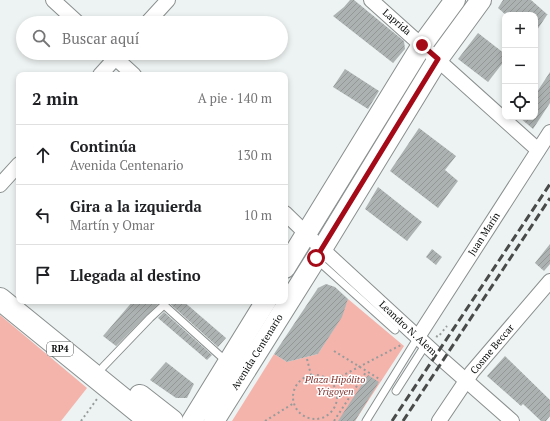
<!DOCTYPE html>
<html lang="es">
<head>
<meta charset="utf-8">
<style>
	:root { --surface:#fff; --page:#f6f6f6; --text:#202124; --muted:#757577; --line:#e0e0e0 }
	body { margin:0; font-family:"PT Serif",serif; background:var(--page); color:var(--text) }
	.controls { position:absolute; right:12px; top:12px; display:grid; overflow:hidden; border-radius:8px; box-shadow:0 2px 6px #0003 }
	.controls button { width:36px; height:36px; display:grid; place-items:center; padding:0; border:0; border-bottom:1px solid var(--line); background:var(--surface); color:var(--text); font:20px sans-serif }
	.stop { position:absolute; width:12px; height:12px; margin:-9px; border:3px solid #a40a17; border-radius:50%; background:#fff }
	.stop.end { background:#a40a17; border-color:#fff; box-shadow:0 1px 4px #0008 }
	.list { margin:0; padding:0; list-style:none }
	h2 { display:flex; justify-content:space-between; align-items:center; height:52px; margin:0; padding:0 16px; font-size:17px }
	h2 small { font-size:13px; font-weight:400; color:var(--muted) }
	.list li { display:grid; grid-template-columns:26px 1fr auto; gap:12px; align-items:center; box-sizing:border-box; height:60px; padding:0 16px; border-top:1px solid var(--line) }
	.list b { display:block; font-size:15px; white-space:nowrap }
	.list p { margin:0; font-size:13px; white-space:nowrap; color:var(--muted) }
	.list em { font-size:13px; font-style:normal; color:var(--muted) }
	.icon { flex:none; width:22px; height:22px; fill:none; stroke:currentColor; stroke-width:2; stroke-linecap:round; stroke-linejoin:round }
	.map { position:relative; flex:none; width:550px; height:421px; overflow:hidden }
	.search { position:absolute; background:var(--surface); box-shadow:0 2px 6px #0003; left:16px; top:16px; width:272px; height:44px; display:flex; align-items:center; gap:10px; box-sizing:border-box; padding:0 14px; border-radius:22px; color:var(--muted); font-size:15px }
	.panel { position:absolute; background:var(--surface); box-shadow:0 2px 6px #0003; left:16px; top:72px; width:272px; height:232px; border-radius:8px }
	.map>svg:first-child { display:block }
	.green { fill:#f4b4ac }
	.building { fill:url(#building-hatch) }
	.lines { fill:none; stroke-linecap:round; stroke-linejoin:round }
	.service-casing { stroke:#898f8e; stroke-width:9 }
	.minor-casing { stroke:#898f8e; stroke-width:16 }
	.secondary-casing { stroke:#898f8e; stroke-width:22 }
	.primary-casing { stroke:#898f8e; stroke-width:24 }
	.path { stroke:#979c9b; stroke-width:2; stroke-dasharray:2 3; stroke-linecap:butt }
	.service { stroke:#fff; stroke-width:7 }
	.minor { stroke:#fff; stroke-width:14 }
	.secondary { stroke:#fff; stroke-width:20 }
	.primary { stroke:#fff; stroke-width:22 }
	.rail { stroke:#484b4a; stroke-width:3; stroke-dasharray:8 4; stroke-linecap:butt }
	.route { stroke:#a40a17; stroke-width:5 }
	.labels { text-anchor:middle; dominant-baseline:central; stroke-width:3; stroke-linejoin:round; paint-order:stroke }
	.shield { fill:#fff; stroke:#545656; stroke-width:1 }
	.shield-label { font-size:9px; font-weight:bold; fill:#0b0d0d }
	.street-label { font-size:10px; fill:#0b0d0d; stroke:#fff }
	.park-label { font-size:10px; font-style:italic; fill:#833530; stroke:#fff }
</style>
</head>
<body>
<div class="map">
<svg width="550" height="421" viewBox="0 0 550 421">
	<defs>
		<pattern id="building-hatch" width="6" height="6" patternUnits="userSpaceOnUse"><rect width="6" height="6" fill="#acb2b1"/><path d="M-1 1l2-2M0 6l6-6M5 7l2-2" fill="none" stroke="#939897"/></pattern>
	</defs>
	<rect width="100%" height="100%" fill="#edf3f2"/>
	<g class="green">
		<polygon points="348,299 404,346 355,421 232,421 274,354 287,362 318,354 339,321"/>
		<polygon points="0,315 87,388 61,421 0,421"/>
	</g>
	<g class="building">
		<polygon points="350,0 354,0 404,41 405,49 393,63 333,16 344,7"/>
		<polygon points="503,0 531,0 548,15 547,15 535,33 535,15 506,15 498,8"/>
		<polygon points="478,33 505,54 505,60 488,82 458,59"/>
		<polygon points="345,69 379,91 368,109 333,87"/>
		<polygon points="550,72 550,103 533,129 519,117 535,117 535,95"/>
		<polygon points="419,128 456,156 445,170 458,181 438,208 390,171"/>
		<polygon points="378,187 422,222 407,241 365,209"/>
		<polygon points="550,244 550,264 544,271 535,263"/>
		<polygon points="432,249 442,257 436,265 426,257"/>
		<polygon points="326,284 335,287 348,299 342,317 318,354 287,362 274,354 318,288"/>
		<polygon points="133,301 161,301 116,346 103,336"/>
		<polygon points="167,301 183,301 226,338 218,347"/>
		<polygon points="164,312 212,355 207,360 158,318"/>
		<polygon points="505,356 550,400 550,416 546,421 541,421 523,404 521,406 487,376"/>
		<polygon points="166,362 194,384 187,398 176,398 150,380"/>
		<polygon points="368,375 379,382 355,421 338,421"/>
	</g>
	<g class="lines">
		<defs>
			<g id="service">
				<polyline points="317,260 395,330"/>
				<polyline points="103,367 150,318 164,305 227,362"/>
				<polyline points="396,391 426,344"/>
				<polyline points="366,421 418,337"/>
			</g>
			<g id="minor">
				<polyline points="53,0 78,23"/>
				<polyline points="371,0 538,150"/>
				<polyline points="147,23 168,0"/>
				<polyline points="110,53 134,75"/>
				<polyline points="100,75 120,53"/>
				<polyline points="0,185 19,164"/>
				<polyline points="285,213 322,249 437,355 512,421"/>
				<polyline points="418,337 550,132"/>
				<polyline points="439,421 472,372 550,281"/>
			</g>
			<g id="secondary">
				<polyline points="285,268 422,45 455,0"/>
				<polyline points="192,421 266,301"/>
				<polyline points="214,421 322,249 438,59 481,0"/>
			</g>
			<g id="primary">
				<polyline points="0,299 150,421"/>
				<polyline points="140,396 172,421"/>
			</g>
		</defs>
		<use href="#service" class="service-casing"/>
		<use href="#minor" class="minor-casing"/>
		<use href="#secondary" class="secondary-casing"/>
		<use href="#primary" class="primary-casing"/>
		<g class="path">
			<polyline points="436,336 438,337 447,326"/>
			<polyline points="334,351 381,380"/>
			<polyline points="307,359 311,375"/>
			<circle cx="315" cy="397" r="22"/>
			<polyline points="332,381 401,345"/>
			<polyline points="81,421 97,399"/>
			<polyline points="265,421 294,403"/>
			<polyline points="334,421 366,372"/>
		</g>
		<use href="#service" class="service"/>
		<use href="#minor" class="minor"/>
		<use href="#secondary" class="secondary"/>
		<use href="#primary" class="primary"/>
		<g class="rail">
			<polyline points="392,421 550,184"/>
			<polyline points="403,421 550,198"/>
		</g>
	</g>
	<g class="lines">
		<polyline class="route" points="316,258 438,59 422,45"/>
	</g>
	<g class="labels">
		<rect class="shield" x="47" y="342" width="26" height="14" rx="3"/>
		<g class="shield-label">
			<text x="60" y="349">RP4</text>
		</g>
		<g class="street-label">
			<text transform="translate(397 22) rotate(41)">Laprida</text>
			<text transform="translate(484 234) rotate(-57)">Juan Marín</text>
			<text transform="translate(408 328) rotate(43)">Leandro N. Alem</text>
			<text transform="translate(492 349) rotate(-50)">Cosme Beccar</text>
			<text transform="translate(257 352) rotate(-58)">Avenida Centenario</text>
		</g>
		<g class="park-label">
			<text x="335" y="379">Plaza Hipólito<tspan x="335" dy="12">Yrigoyen</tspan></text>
		</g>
	</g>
</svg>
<div class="controls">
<button>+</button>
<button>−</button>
<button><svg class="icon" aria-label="locate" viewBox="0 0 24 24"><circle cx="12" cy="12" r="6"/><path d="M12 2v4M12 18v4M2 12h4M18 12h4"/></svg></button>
</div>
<div class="stop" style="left:316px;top:258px"></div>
<div class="stop end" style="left:422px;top:45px"></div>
<div class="search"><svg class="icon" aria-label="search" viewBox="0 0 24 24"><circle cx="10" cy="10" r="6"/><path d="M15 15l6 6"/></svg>Buscar aquí</div>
<section class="panel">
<h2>2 min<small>A pie · 140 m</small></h2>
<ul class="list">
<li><svg class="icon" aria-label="ahead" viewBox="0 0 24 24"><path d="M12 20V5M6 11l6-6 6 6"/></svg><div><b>Continúa</b><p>Avenida Centenario</p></div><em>130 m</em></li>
<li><svg class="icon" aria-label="left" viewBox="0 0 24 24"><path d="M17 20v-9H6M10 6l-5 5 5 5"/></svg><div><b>Gira a la izquierda</b><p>Martín y Omar</p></div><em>10 m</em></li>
<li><svg class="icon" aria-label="arrive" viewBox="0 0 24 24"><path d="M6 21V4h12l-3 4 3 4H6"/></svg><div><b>Llegada al destino</b></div></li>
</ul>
</section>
</div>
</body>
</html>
